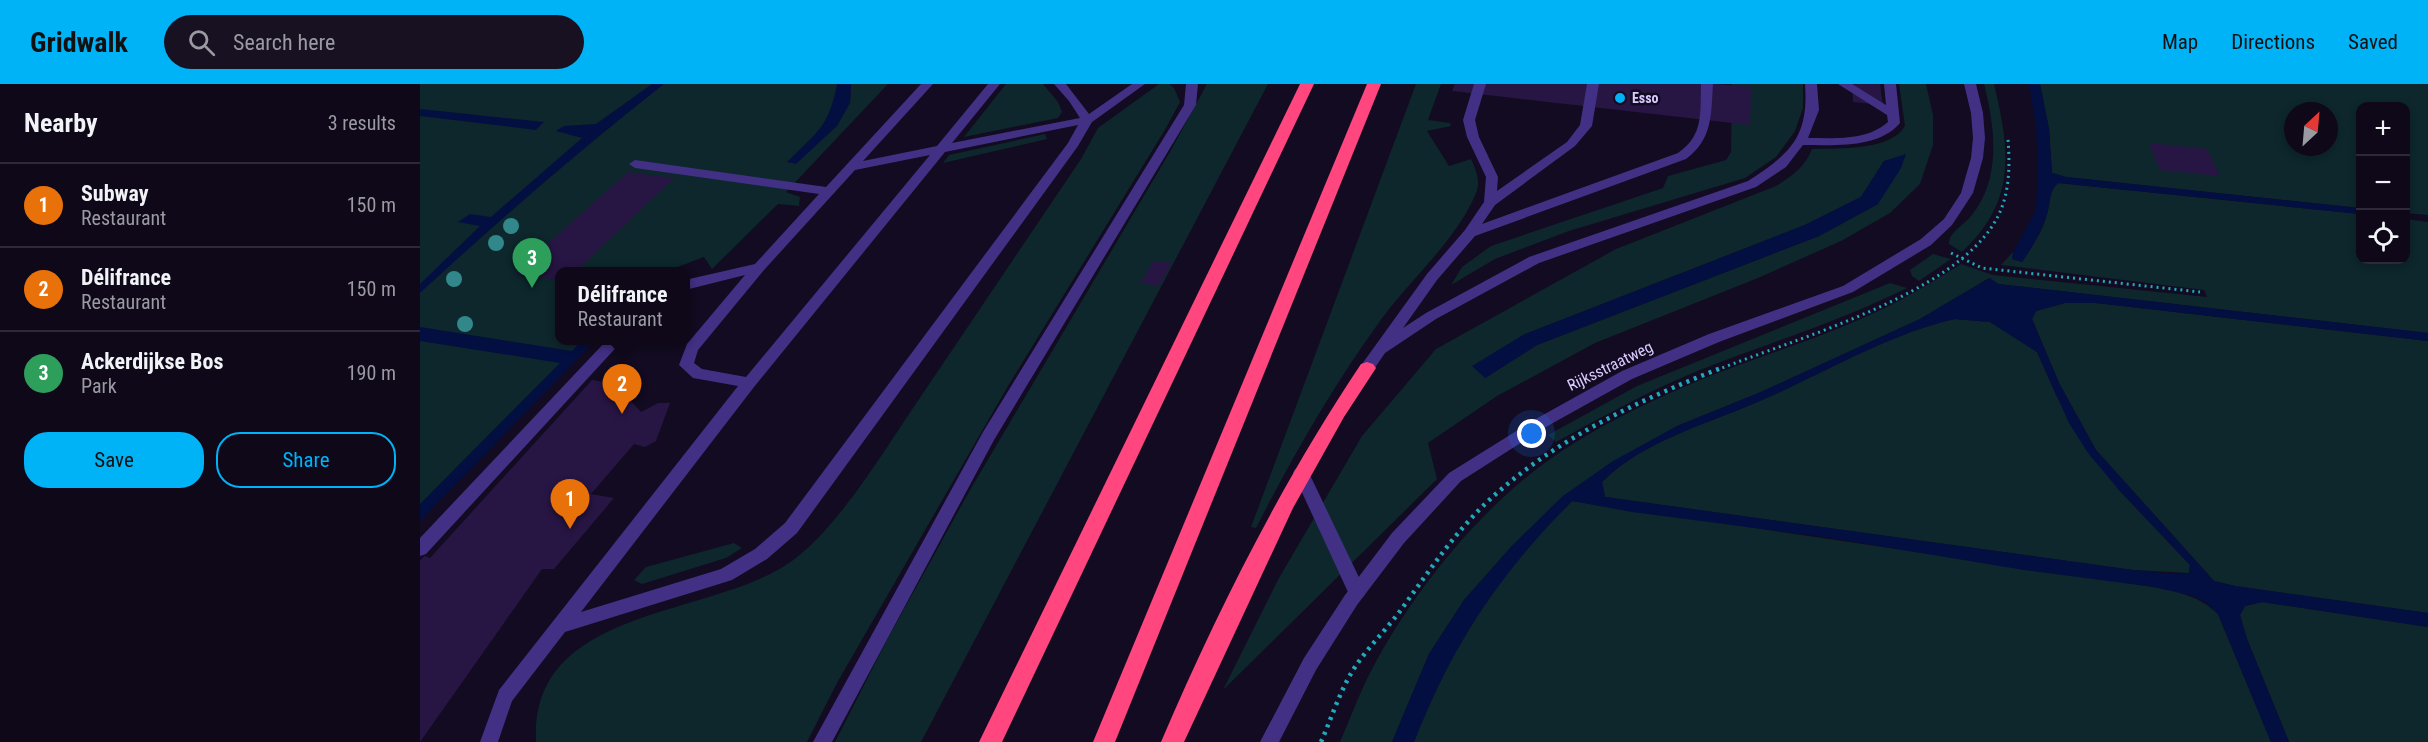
<!DOCTYPE html>
<html lang="en">
<head>
<meta charset="utf-8">
<style>
	:root { --surface:#0e0819; --page:#171122; --text:#f1f3f6; --muted:#9b9aa2; --line:#2e2938; --accent:#00b2f6 }
	body { margin:0; font-family:"Roboto Condensed",sans-serif; background:var(--page); color:var(--text) }
	.controls { position:absolute; right:18px; top:18px; display:grid; overflow:hidden; border-radius:12px; box-shadow:0 3px 9px #0003 }
	.controls button { width:54px; height:54px; display:grid; place-items:center; padding:0; border:0; border-bottom:2px solid var(--line); background:var(--surface); color:var(--text); font:30px sans-serif }
	.compass { position:absolute; left:1864px; top:18px; width:54px; height:54px; border-radius:50%; background:var(--surface); box-shadow:0 3px 9px #0003; rotate:26deg }
	.you { position:absolute; left:1112px; top:350px; width:21px; height:21px; margin:-15px; border:4px solid #fff; border-radius:50%; background:#1a73e8; box-shadow:0 0 0 9px #1a73e833 }
	.badge { display:grid; place-items:center; width:39px; height:39px; border-radius:50%; background:var(--accent); color:#fff; font-size:20px; font-weight:700 }
	.pin { position:absolute; translate:-50% -50px; filter:drop-shadow(0 2px 3px #0008) }
	.pin::after { content:''; position:absolute; top:32px; width:21px; height:18px; background:inherit; clip-path:polygon(0 0,100% 0,50% 100%) }
	.popup { position:absolute; left:135px; top:183px; width:135px; height:78px; box-sizing:border-box; display:grid; place-content:center; border-radius:12px; background:var(--surface); filter:drop-shadow(0 2px 4px #0005); font-size:20px; white-space:nowrap; color:var(--muted) }
	.popup b { font-size:22px; color:var(--text) }
	.popup::after { content:''; position:absolute; left:50%; top:100%; margin-left:-12px; border:12px solid transparent; border-top-color:var(--surface) }
	.list { margin:0; padding:0; list-style:none }
	h2 { display:flex; justify-content:space-between; align-items:center; height:78px; margin:0; padding:0 24px; font-size:26px }
	h2 small { font-size:20px; font-weight:400; color:var(--muted) }
	.list li { display:grid; grid-template-columns:39px 1fr auto; gap:18px; align-items:center; box-sizing:border-box; height:84px; padding:0 24px; border-top:2px solid var(--line) }
	.list b { display:block; font-size:22px; white-space:nowrap }
	.list p { margin:0; font-size:20px; white-space:nowrap; color:var(--muted) }
	.list em { font-size:20px; font-style:normal; color:var(--muted) }
	.actions { display:flex; gap:12px; padding:18px 24px }
	.actions a { flex:1; padding:14px 0; border:2px solid var(--accent); border-radius:24px; text-align:center; font-size:21px; color:var(--accent) }
	.actions .main { background:var(--accent); color:#111 }
	.icon { flex:none; width:33px; height:33px; fill:none; stroke:currentColor; stroke-width:2; stroke-linecap:round; stroke-linejoin:round }
	.map { position:relative; flex:none; width:2008px; height:658px; overflow:hidden }
	header { display:flex; align-items:center; gap:36px; box-sizing:border-box; height:84px; padding:0 30px; background:var(--accent); color:#111 }
	header strong { font-size:28px }
	nav { display:flex; gap:33px; margin-inline-start:auto; font-size:21px }
	.search { width:420px; height:54px; background:var(--page); display:flex; align-items:center; gap:15px; box-sizing:border-box; padding:0 21px; border-radius:33px; color:var(--muted); font-size:22px }
	main { display:flex }
	aside { flex:1; background:var(--surface) }
	.map>svg:first-child { display:block }
	.green { fill:#0d272c; fill-rule:evenodd }
	.water { fill:#040f41; fill-rule:evenodd }
	.building { fill:#271544 }
	.lines { fill:none; stroke-linecap:round; stroke-linejoin:round }
	.path-far1 { stroke:#20abbd; stroke-width:3; stroke-dasharray:2 4; stroke-linecap:butt }
	.path { stroke:#20abbd; stroke-width:4.5; stroke-dasharray:3 5; stroke-linecap:butt }
	.service { fill:#423085; fill-rule:evenodd }
	.minor { fill:#423085; fill-rule:evenodd }
	.motorway { fill:#ff467e; fill-rule:evenodd }
	.tree { fill:#31878a }
	.poi-dot { fill:#00b2f6; stroke:#120b21; stroke-width:2 }
	.labels { text-anchor:middle; dominant-baseline:central; stroke-width:5; stroke-linejoin:round; paint-order:stroke }
	.far-poi-label { font-size:14px; font-weight:bold; fill:#dacbff; stroke:#120b21; text-anchor:start }
	.street-label { font-size:16px; fill:#dacbff; stroke:#120b21 }
</style>
</head>
<body>
<header>
<strong>Gridwalk</strong>
<div class="search"><svg class="icon" aria-label="search" viewBox="0 0 24 24"><circle cx="10" cy="10" r="6"/><path d="M15 15l6 6"/></svg>Search here</div>
<nav><a>Map</a><a>Directions</a><a>Saved</a></nav>
</header>
<main>
<aside>
<h2>Nearby<small>3 results</small></h2>
<ul class="list">
<li><span class="badge" style="background:#e8710a">1</span><div><b>Subway</b><p>Restaurant</p></div><em>150 m</em></li>
<li><span class="badge" style="background:#e8710a">2</span><div><b>Délifrance</b><p>Restaurant</p></div><em>150 m</em></li>
<li><span class="badge" style="background:#2e9e5b">3</span><div><b>Ackerdijkse Bos</b><p>Park</p></div><em>190 m</em></li>
</ul>
<div class="actions"><a class="main">Save</a><a>Share</a></div>
</aside>
<div class="map">
<svg width="2008" height="658" viewBox="0 0 2008 658">
	<rect width="100%" height="100%" fill="#120b21"/>
	<g class="green">
		<polygon points="0,0 423,0 430,19 431,0 468,0 366,108 380,113 379,122 358,120 292,185 284,173 247,187 139,188 139,256 167,257 0,431"/>
		<polygon points="586,0 623,0 638,18 642,28 638,34 544,53"/>
		<path d="M739,0H749L754,4L760,18L746,44L588,302L417,599L387,658H116C109,522 289,534 369,479C415,448 462,370 493,324C549,241 605,158 661,75L678,44Z"/>
		<polygon points="787,0 848,0 501,658 415,658 468,554 550,406 751,66"/>
		<path d="M996,0H1021L1008,36L1030,39L1031,42L1007,47L1029,82L1051,75C1056,86 1061,97 1056,109C1038,154 992,194 963,233C914,300 874,370 836,444L831,443Z"/>
		<polygon points="1312,0 1383,0 1383,24 1375,47 1356,73 1325,94 1149,147 1075,175 1031,201 1042,183 1071,162 1243,104 1248,92 1306,76 1311,68"/>
		<path d="M1479,0H1506L1513,31V61L1500,100L1470,129L1421,157L1338,194L1175,259L1077,312L1008,359L1017,395L803,606L859,494L942,352L1016,265L1196,165L1356,102C1372,92 1385,83 1392,65C1418,64 1471,67 1485,42ZM1464,77L1458,120L1399,152L1117,261L1065,294L1103,251L1385,141L1441,113Z"/>
		<path d="M1564,0H1574C1590,67 1597,117 1542,168L1529,160C1529,148 1544,141 1551,132C1582,95 1575,43 1564,0Z"/>
		<path d="M1620,0H2008V131L1986,129V22H1940V124L1646,93L1632,89L1629,45ZM1873,27H1909V63H1873Z"/>
		<polygon points="625,50 627,55 523,79 529,71"/>
		<path d="M1638,99L1940,130V176H1986V135L2008,138V249L1578,200L1569,194L1500,235L1341,308L1257,342L1143,412L1092,462L1044,516L1009,570L972,658H920C930,635 939,610 951,587C987,518 1043,446 1103,396C1154,353 1219,322 1280,296C1337,273 1398,255 1454,229C1485,215 1513,198 1541,180L1573,191L1787,213L1784,206L1581,181L1593,168V175L1602,178C1612,163 1623,147 1627,130C1631,118 1628,108 1638,99Z"/>
		<polygon points="1513,170 1531,175 1499,197 1492,192 1490,186"/>
		<path d="M1470,199L1487,204C1419,238 1345,260 1275,288C1227,308 1182,333 1136,358L1128,351L1217,302Z"/>
		<polygon points="1645,219 1676,219 2008,257 2008,529 1815,502 1794,497 1676,366 1639,299 1612,235 1616,227"/>
		<path d="M1535,235L1570,238L1617,268L1637,313L1699,406L1770,481L1769,489L1713,486L1185,413L1182,398C1225,355 1294,338 1349,313C1407,287 1474,248 1535,235Z"/>
		<path d="M1152,417L1734,503C1759,508 1779,512 1798,530L1851,658H994C1021,590 1054,527 1101,471C1116,452 1135,435 1152,417Z"/>
		<polygon points="314,459 322,464 306,474 222,500 214,496 226,483"/>
		<polygon points="1842,518 2008,543 2008,658 1869,658 1827,555 1820,531 1825,522"/>
	</g>
	<g class="water">
		<path d="M232,0H244C160,66 79,136 0,209V200L60,142L38,138L50,130L71,133L162,54L136,47L144,42L176,40Z"/>
		<path d="M417,0H431L430,19L417,42L376,80L367,78C397,48 409,43 417,0Z"/>
		<path d="M1609,0H1620L1629,45L1632,89L1646,93L1940,124V130L1638,99C1628,108 1631,118 1627,130C1622,147 1612,163 1602,178L1592,175L1593,168L1616,126L1618,86L1616,42Z"/>
		<polygon points="0,25 124,38 116,46 0,32"/>
		<polygon points="1486,70 1481,84 1458,120 1399,152 1117,261 1065,294 1052,282 1103,251 1385,141 1441,113 1464,77"/>
		<path d="M1570,194L1578,200L2008,249V257L1676,219H1645L1616,227L1612,235L1639,299L1676,366L1794,497L1815,502L2008,529V543L1842,518L1825,522L1820,531L1827,555L1869,658H1851L1798,530L1787,519L1773,512L1734,503L1604,486L1404,453L1212,428L1152,417C1078,492 1032,561 994,658H972L1009,570L1044,516L1092,462L1143,412L1193,377L1257,342L1341,308L1500,235ZM1535,235L1570,238L1617,268L1649,339L1668,369L1699,406L1770,481L1769,489L1753,490L1713,486L1185,413L1182,398C1224,355 1295,338 1349,313C1407,287 1474,248 1535,235Z"/>
		<polygon points="0,243 152,267 161,257 175,257 0,437 0,420 140,279 0,257"/>
	</g>
	<g class="building">
		<polygon points="1035,0 1298,0 1331,3 1330,41 1032,7"/>
		<polygon points="1432,0 1460,0 1463,21 1433,18"/>
		<polygon points="1729,59 1787,65 1800,92 1740,86"/>
		<polygon points="208,88 254,94 155,188 139,188 139,196 94,190"/>
		<polygon points="733,177 752,179 739,202 721,199"/>
		<polygon points="172,296 219,303 208,314 221,328 238,319 250,319 236,357 225,363 214,360 171,410 194,414 134,485 122,485 0,658 0,477 4,472 10,474"/>
	</g>
	<g class="lines">
		<g class="path-far1">
			<polyline points="1531,169 1562,184 1780,208"/>
			<path d="M1297,286C1374,255 1534,211 1576,136C1590,111 1590,82 1588,55"/>
		</g>
		<path class="path" d="M901,658C912,633 920,606 935,583C949,562 968,544 983,523C1009,487 1034,450 1065,420C1131,357 1217,317 1301,284"/>
		<g class="service">
			<path d="M501,0H513L443,77L517,62L568,0H580L532,59L660,34L649,17L634,0H646L669,30L712,0H725L672,38L658,62L377,449L347,475L312,496L145,548L92,617L78,658H60L79,606L318,302L273,294L259,281L267,260L325,191L265,206V196L335,180L399,110L215,84L209,80L215,76L406,103ZM658,41L648,59L365,439L335,465L301,485L161,528L334,303L525,68ZM510,71L326,293L282,285L274,279L278,266L344,186L435,86Z"/>
			<polygon points="766,0 778,0 776,21 574,356 412,658 393,658 563,348 764,21"/>
			<path d="M1054,0H1066L1055,36L1059,53L1078,93L1077,107L1147,58L1160,41L1167,0H1179L1172,42L1155,62L1075,121L1062,140L1258,69C1284,51 1280,29 1281,0H1293C1291,30 1293,55 1266,75L1055,152L1017,196L983,244L1006,229L1109,173L1328,97C1370,70 1389,53 1385,0H1397L1399,26L1388,54C1415,54 1447,57 1468,38L1467,31L1418,0H1432L1466,21L1464,0H1476L1480,39C1458,65 1414,61 1383,61L1366,83L1336,103L1119,179L1016,235L965,269L952,288H942L940,284L942,280L1007,190L1045,146L1064,118L1066,93L1047,53L1043,36Z"/>
			<polygon points="187,256 203,256 6,470 0,472 0,454"/>
			<polygon points="881,383 887,385 889,389 946,508 943,513 937,515 931,513 928,508 873,389 875,385"/>
		</g>
		<polygon class="minor" points="1544,0 1556,0 1563,29 1565,54 1563,74 1553,109 1532,141 1511,161 1433,208 1299,258 1212,295 1124,344 1041,397 984,459 937,521 896,586 859,658 840,658 884,574 925,511 972,449 1029,389 1114,336 1202,287 1289,250 1423,202 1501,155 1524,135 1541,109 1551,74 1553,54 1551,29"/>
		<g class="motorway">
			<polygon points="880,0 894,0 582,658 559,658"/>
			<polygon points="947,0 961,0 695,658 673,658"/>
			<path d="M947,278L953,280L956,284L924,333L873,424L764,658H741C797,527 862,398 941,280Z"/>
		</g>
	</g>
	<g class="tree">
		<circle cx="91" cy="142" r="8"/>
		<circle cx="76" cy="159" r="8"/>
		<circle cx="34" cy="195" r="8"/>
		<circle cx="45" cy="240" r="8"/>
	</g>
	<circle class="poi-dot" cx="1200" cy="14" r="6"/>
	<g class="labels">
		<g class="far-poi-label">
			<text x="1212" y="14">Esso</text>
		</g>
		<g class="street-label">
			<text transform="translate(1190 282) rotate(-26)">Rijksstraatweg</text>
		</g>
	</g>
</svg>
<div class="controls">
<button>+</button>
<button>−</button>
<button><svg class="icon" aria-label="locate" viewBox="0 0 24 24"><circle cx="12" cy="12" r="6"/><path d="M12 2v4M12 18v4M2 12h4M18 12h4"/></svg></button>
</div>
<svg class="compass" viewBox="-18 -18 36 36"><path d="M0-13l5 13h-10z" fill="#e53935"/><path d="M0 13l5-13h-10z" fill="#9b9aa2"/></svg>
<div class="you"></div>
<div class="pin badge" style="left:150px;top:445px;background:#e8710a">1</div>
<div class="pin badge" style="left:202px;top:330px;background:#e8710a">2</div>
<div class="popup"><b>Délifrance</b>Restaurant</div>
<div class="pin badge" style="left:112px;top:204px;background:#2e9e5b">3</div>
</div>
</main>
</body>
</html>
